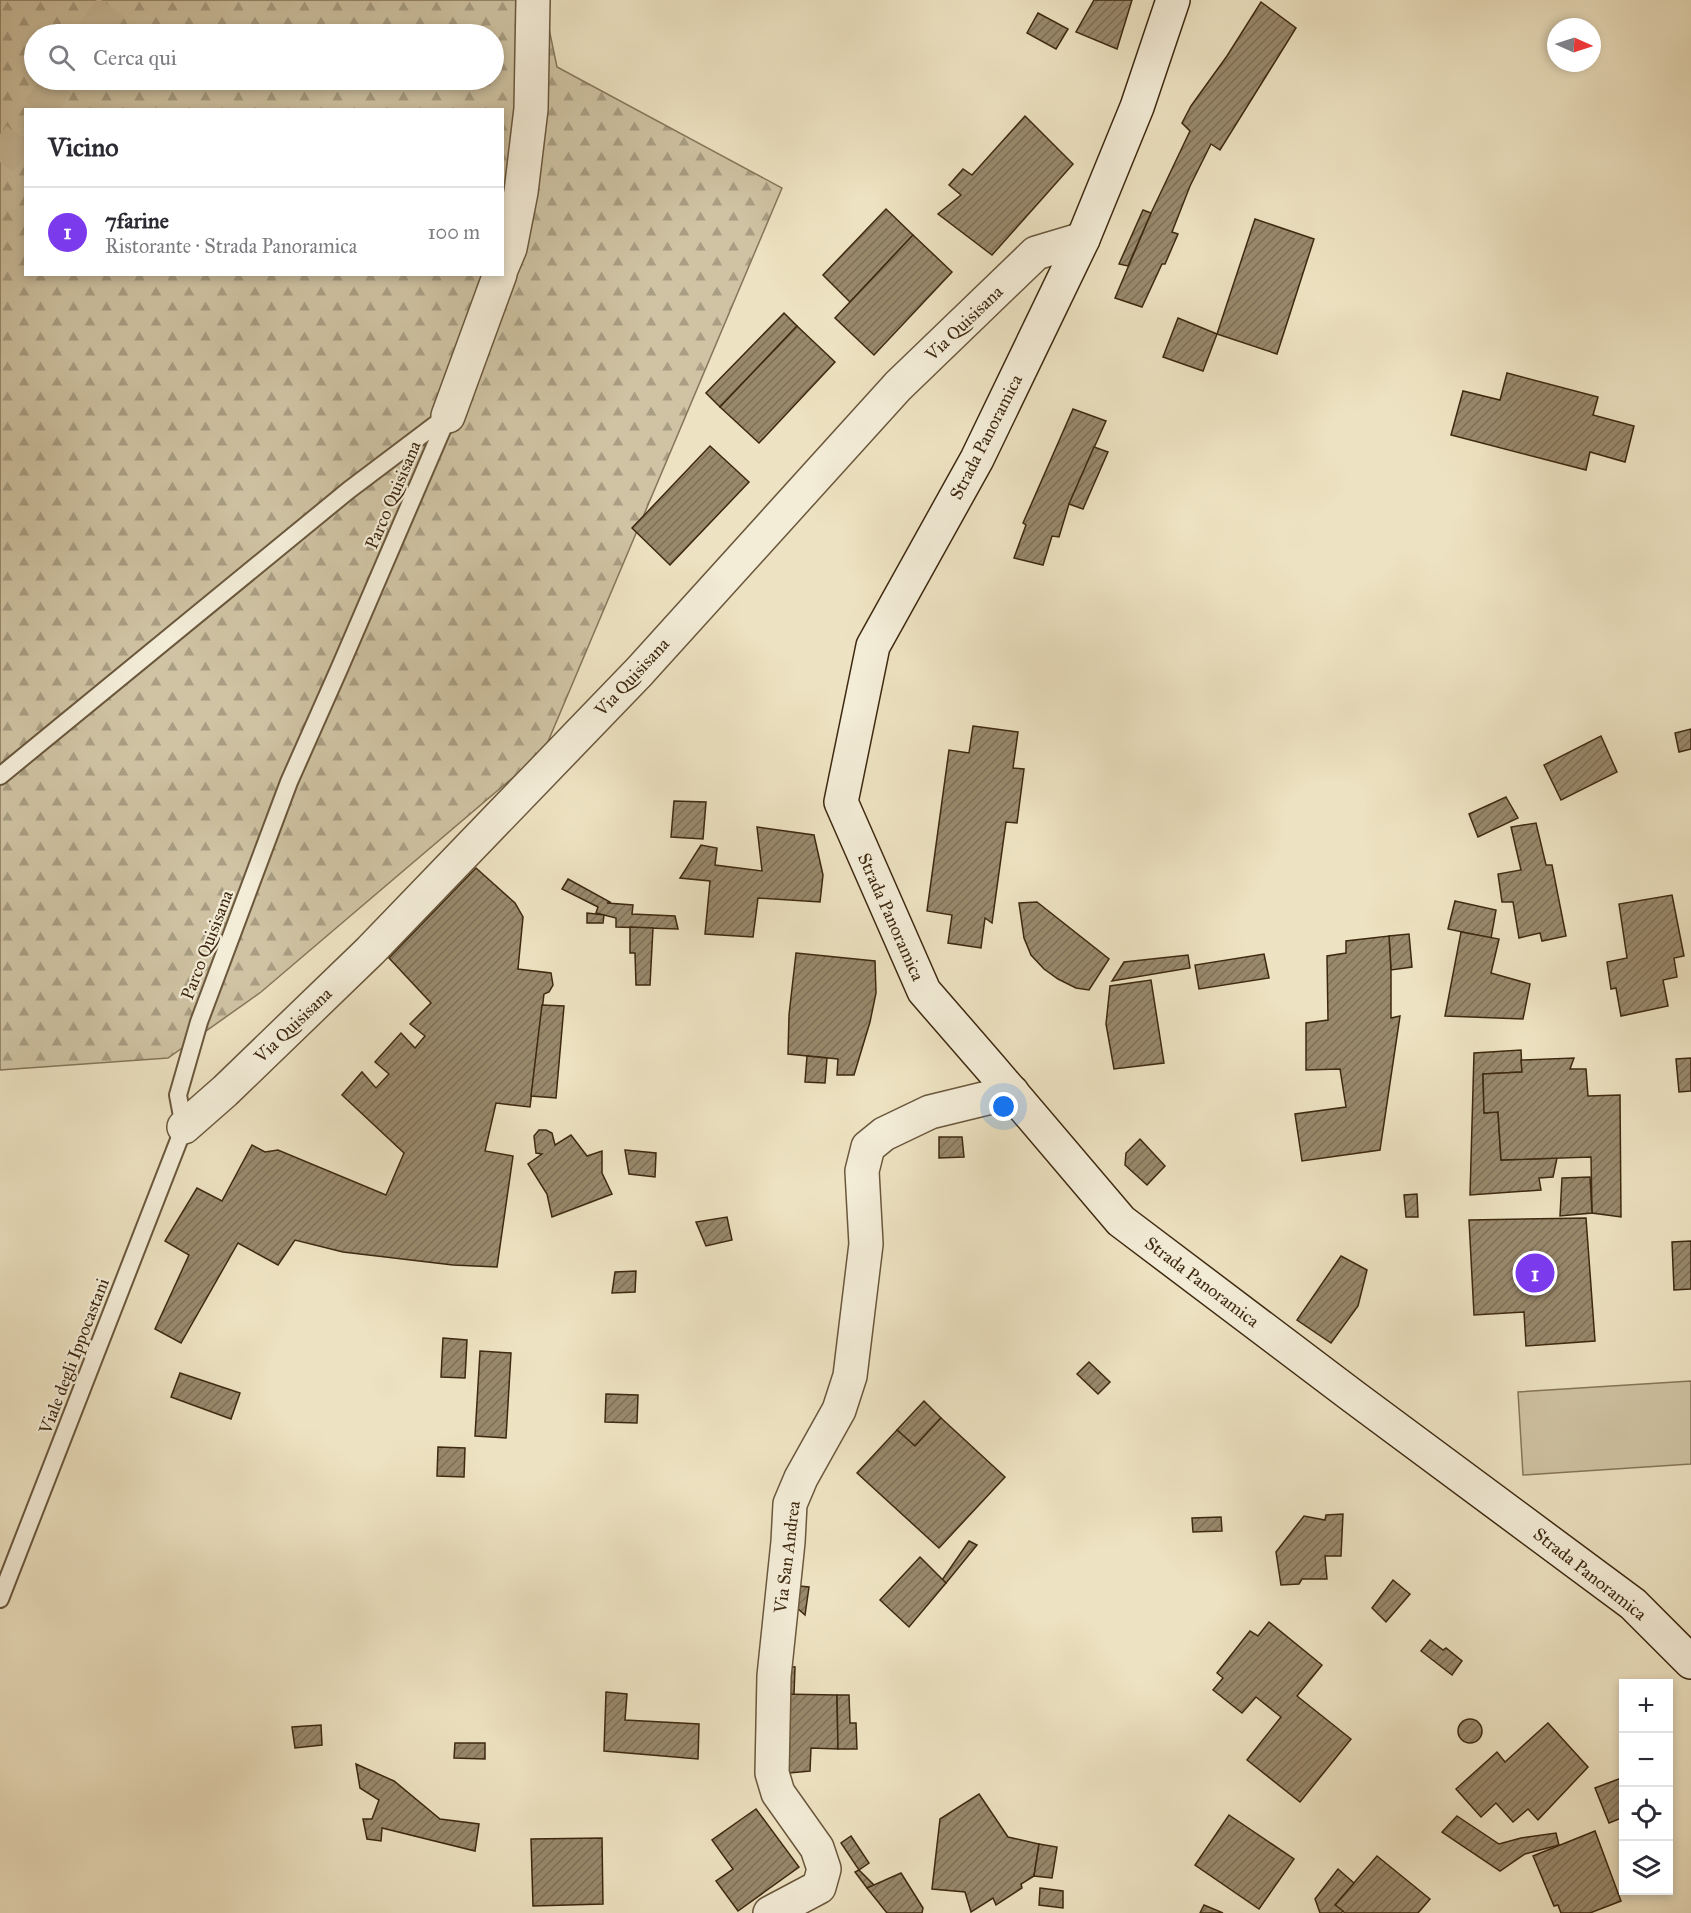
<!DOCTYPE html>
<html lang="it">
<head>
<meta charset="utf-8">
<style>
	:root { --surface:#fff; --page:#f2f2f3; --text:#2b2b33; --muted:#7c7c81; --line:#e1e1e2; --accent:#7c3aed }
	body { margin:0; font-family:"IM FELL Great Primer",serif; background:var(--page); color:var(--text) }
	.controls { position:absolute; right:18px; bottom:18px; display:grid; overflow:hidden; border-radius:0px; box-shadow:0 3px 9px #0003 }
	.controls button { width:54px; height:54px; display:grid; place-items:center; padding:0; border:0; border-bottom:2px solid var(--line); background:var(--surface); color:var(--text); font:30px sans-serif }
	.compass { position:absolute; left:1547px; top:18px; width:54px; height:54px; border-radius:50%; background:var(--surface); box-shadow:0 3px 9px #0003; rotate:93deg }
	.you { position:absolute; left:1004px; top:1107px; width:21px; height:21px; margin:-15px; border:4px solid #fff; border-radius:50%; background:#1a73e8; box-shadow:0 0 0 9px #1a73e833 }
	.badge { display:grid; place-items:center; width:39px; height:39px; border-radius:50%; background:var(--accent); color:#fff; font-size:20px; font-weight:700 }
	.pin { position:absolute; translate:-50% -50%; border:3px solid #fff; box-shadow:0 2px 6px #0006 }
	.list { margin:0; padding:0; list-style:none }
	h2 { display:flex; justify-content:space-between; align-items:center; height:78px; margin:0; padding:0 24px; font-size:26px }
	h2 small { font-size:20px; font-weight:400; color:var(--muted) }
	.list li { display:grid; grid-template-columns:39px 1fr auto; gap:18px; align-items:center; box-sizing:border-box; height:90px; padding:0 24px; border-top:2px solid var(--line) }
	.list b { display:block; font-size:22px; white-space:nowrap }
	.list p { margin:0; font-size:20px; white-space:nowrap; color:var(--muted) }
	.list em { font-size:20px; font-style:normal; color:var(--muted) }
	.icon { flex:none; width:33px; height:33px; fill:none; stroke:currentColor; stroke-width:2; stroke-linecap:round; stroke-linejoin:round }
	.map { position:relative; flex:none; width:1691px; height:1913px; overflow:hidden }
	.search { position:absolute; background:var(--surface); box-shadow:0 3px 9px #0003; left:24px; top:24px; width:480px; height:66px; display:flex; align-items:center; gap:15px; box-sizing:border-box; padding:0 21px; border-radius:33px; color:var(--muted); font-size:22px }
	.panel { position:absolute; background:var(--surface); box-shadow:0 3px 9px #0003; left:24px; top:108px; width:480px; height:168px; border-radius:0px }
	.map>svg:first-child { display:block }
	.grass { fill:#cfc3a3; stroke:#86765a; stroke-width:1.5 }
	.forest { fill:url(#forest-firs); stroke:#86765a; stroke-width:1.5; fill-rule:evenodd }
	.building { fill:url(#building-hatch); stroke:#3e2910; stroke-width:1.5 }
	.lines { fill:none; stroke-linecap:round; stroke-linejoin:round }
	.highway-tunnel { stroke:#cabd9e; stroke-width:33; stroke-dasharray:33 16; stroke-linecap:butt }
	.lane-casing { stroke:#6a573c; stroke-width:20 }
	.street-casing { stroke:#6a573c; stroke-width:36 }
	.secondary-casing { stroke:#3e2910; stroke-width:36 }
	.lane { stroke:#f3ecd7; stroke-width:16 }
	.street { stroke:#f3ecd7; stroke-width:33 }
	.secondary { stroke:#f3ecd7; stroke-width:33 }
	.labels { text-anchor:middle; dominant-baseline:central; stroke-width:4.5; stroke-linejoin:round; paint-order:stroke }
	.street-label { font-size:18px; fill:#3e2910; stroke:#f3ecd7 }
</style>
</head>
<body>
<div class="map">
<svg width="1691" height="1913" viewBox="0 0 1691 1913">
	<defs>
		<pattern id="forest-firs" width="22" height="20" patternUnits="userSpaceOnUse" patternTransform="scale(1.5)"><rect width="22" height="20" fill="#cfc3a3"/><path d="M5 1l3.5 6h-7zM16 11l3.5 6h-7z" fill="#a99e83"/></pattern>
		<pattern id="building-hatch" width="6" height="6" patternUnits="userSpaceOnUse" patternTransform="scale(1.5)"><rect width="6" height="6" fill="#99896c"/><path d="M-1 1l2-2M0 6l6-6M5 7l2-2" fill="none" stroke="#7e7057"/></pattern>
	</defs>
	<rect width="100%" height="100%" fill="#ede2c1"/>
	<filter id="stains"><feTurbulence type="fractalNoise" baseFrequency=".00333" numOctaves="4"/><feColorMatrix values="0 0 0 0 .2 0 0 0 0 .09 0 0 0 0 .02 0 0 0 .5 -.17"/></filter>
	<radialGradient id="worn" r=".72"><stop offset=".6" stop-color="#630" stop-opacity="0"/><stop offset="1" stop-color="#630" stop-opacity=".3"/></radialGradient>
	<polygon class="grass" points="1691,1381 1691,1464 1523,1475 1518,1392"/>
	<path class="forest" d="M0,0H543L557,67L782,188L544,751L261,992L168,1058L0,1070ZM34,34H494V80H34ZM26,110H502V274H26Z"/>
	<g class="building">
		<polygon points="1094,0 1132,0 1117,49 1076,32"/>
		<polygon points="1261,2 1296,28 1220,150 1211,144 1190,186 1172,232 1178,234 1165,264 1162,264 1142,307 1115,298 1151,213 1190,131 1182,123 1191,106 1227,56"/>
		<polygon points="1038,13 1068,29 1056,49 1027,33"/>
		<polygon points="1025,116 1073,164 992,255 938,214 961,195 949,185 963,169 972,175"/>
		<polygon points="886,209 913,235 850,302 823,275"/>
		<polygon points="1143,210 1151,213 1128,266 1119,264"/>
		<polygon points="1255,219 1314,239 1277,354 1217,334"/>
		<polygon points="913,235 952,272 874,355 835,318"/>
		<polygon points="784,313 797,326 720,407 706,393"/>
		<polygon points="1178,318 1217,334 1203,371 1163,357"/>
		<polygon points="797,326 835,362 759,443 720,407"/>
		<polygon points="1507,373 1598,397 1593,415 1634,426 1625,462 1590,452 1586,470 1451,435 1463,391 1500,400"/>
		<polygon points="1073,409 1106,421 1069,504 1059,537 1052,536 1043,565 1014,558 1026,525 1023,523"/>
		<polygon points="710,446 749,482 670,565 632,528"/>
		<polygon points="1094,447 1108,452 1083,509 1069,504"/>
		<polygon points="973,726 1018,732 1013,768 1024,769 1017,823 1006,822 992,923 985,918 981,948 948,943 952,915 927,911 949,750 969,753"/>
		<polygon points="1691,729 1691,749 1679,752 1675,733"/>
		<polygon points="1601,736 1617,772 1561,800 1544,765"/>
		<polygon points="1506,797 1518,818 1478,837 1469,814"/>
		<polygon points="674,801 706,802 703,839 671,837"/>
		<polygon points="1536,823 1546,865 1552,865 1566,936 1542,941 1540,933 1519,938 1513,902 1502,902 1498,874 1521,870 1511,827"/>
		<polygon points="757,827 814,835 823,875 820,902 758,898 753,937 705,934 710,881 680,878 701,845 717,848 715,865 762,871"/>
		<polygon points="476,868 515,903 523,917 518,969 551,973 553,985 549,992 544,994 530,1107 496,1103 485,1151 513,1156 497,1267 453,1265 343,1252 295,1240 278,1265 238,1243 181,1343 155,1329 189,1255 165,1241 197,1188 222,1201 252,1145 265,1152 278,1150 386,1195 404,1153 342,1095 362,1072 376,1088 389,1074 375,1062 401,1033 415,1048 425,1036 410,1024 431,1003 389,958"/>
		<polygon points="568,879 610,902 607,903 633,905 632,914 675,916 678,929 616,927 616,918 596,913 598,907 562,889"/>
		<polygon points="1672,895 1684,956 1674,958 1677,977 1663,980 1668,1006 1621,1016 1616,988 1611,989 1607,962 1627,958 1619,904"/>
		<polygon points="1455,901 1496,910 1491,938 1448,929"/>
		<polygon points="1037,902 1109,959 1089,990 1076,988 1058,979 1044,969 1031,955 1024,938 1019,903"/>
		<polygon points="587,913 604,915 603,923 587,923"/>
		<polygon points="630,927 653,928 650,985 636,985 635,953 630,953"/>
		<polygon points="1461,932 1499,939 1491,973 1530,984 1523,1019 1445,1016"/>
		<polygon points="1409,934 1412,967 1391,970 1389,936"/>
		<polygon points="1389,936 1391,970 1391,1018 1400,1016 1380,1150 1302,1161 1295,1114 1346,1107 1340,1069 1306,1070 1306,1023 1328,1020 1327,956 1346,953 1346,941"/>
		<polygon points="796,953 875,961 876,993 870,1022 854,1075 837,1075 838,1059 788,1054 789,1015"/>
		<polygon points="1264,954 1269,978 1199,989 1195,965"/>
		<polygon points="1188,955 1190,968 1112,981 1124,962"/>
		<polygon points="1151,980 1164,1063 1114,1069 1106,1024 1110,986"/>
		<polygon points="542,1005 564,1006 556,1098 531,1096"/>
		<polygon points="1521,1050 1522,1072 1483,1074 1484,1113 1498,1112 1501,1160 1557,1158 1553,1177 1539,1178 1541,1190 1470,1195 1474,1053"/>
		<polygon points="807,1056 827,1058 825,1083 805,1082"/>
		<polygon points="1574,1058 1570,1069 1586,1069 1588,1096 1620,1095 1621,1217 1592,1213 1591,1157 1501,1160 1498,1112 1484,1113 1483,1074 1522,1072 1521,1060"/>
		<polygon points="1691,1058 1691,1091 1679,1092 1676,1059"/>
		<polygon points="539,1130 546,1130 552,1133 555,1145 571,1135 587,1156 602,1151 602,1173 612,1194 552,1217 547,1194 528,1164 542,1154 536,1153 535,1145 534,1136"/>
		<polygon points="939,1137 962,1137 964,1157 939,1158"/>
		<polygon points="1140,1139 1165,1166 1147,1185 1125,1165 1126,1153"/>
		<polygon points="625,1150 656,1153 655,1177 629,1174"/>
		<polygon points="1590,1177 1592,1213 1560,1216 1562,1178"/>
		<polygon points="1417,1194 1418,1217 1406,1217 1404,1195"/>
		<polygon points="727,1217 732,1240 706,1246 696,1222"/>
		<polygon points="1586,1218 1595,1341 1526,1346 1524,1312 1474,1315 1469,1220"/>
		<polygon points="1691,1241 1691,1289 1674,1290 1672,1242"/>
		<polygon points="1341,1256 1367,1270 1358,1306 1331,1343 1297,1320"/>
		<polygon points="636,1271 635,1292 612,1293 615,1272"/>
		<polygon points="443,1338 467,1340 465,1378 441,1377"/>
		<polygon points="480,1351 511,1353 506,1438 475,1436"/>
		<polygon points="1089,1362 1110,1382 1098,1394 1077,1374"/>
		<polygon points="180,1373 240,1393 231,1419 171,1397"/>
		<polygon points="606,1394 638,1395 637,1423 605,1422"/>
		<polygon points="924,1401 941,1418 915,1446 897,1430"/>
		<polygon points="941,1418 1005,1477 939,1548 857,1473 897,1430 915,1446"/>
		<polygon points="438,1447 465,1448 464,1477 437,1476"/>
		<polygon points="1343,1514 1341,1556 1325,1556 1327,1579 1302,1579 1299,1584 1281,1585 1276,1552 1304,1516 1325,1520 1326,1515"/>
		<polygon points="1221,1517 1222,1531 1193,1532 1192,1518"/>
		<polygon points="969,1541 977,1545 946,1583 942,1580"/>
		<polygon points="920,1557 946,1583 909,1627 880,1600"/>
		<polygon points="1393,1580 1410,1594 1386,1622 1372,1608"/>
		<polygon points="788,1585 809,1587 805,1615 786,1598"/>
		<polygon points="1269,1622 1322,1665 1297,1696 1351,1739 1300,1802 1247,1760 1281,1717 1256,1697 1242,1713 1213,1690 1223,1678 1217,1673 1250,1631 1258,1636"/>
		<polygon points="1430,1640 1443,1650 1446,1648 1462,1661 1452,1675 1421,1651"/>
		<polygon points="780,1666 795,1667 794,1695 780,1694"/>
		<polygon points="606,1692 627,1694 625,1720 699,1724 698,1759 604,1751"/>
		<polygon points="780,1694 837,1695 838,1749 811,1748 810,1771 779,1774"/>
		<polygon points="837,1695 849,1695 850,1723 856,1723 857,1749 838,1749"/>
		<circle cx="1470" cy="1731" r="12"/>
		<polygon points="1548,1723 1588,1767 1538,1820 1528,1809 1513,1822 1496,1803 1481,1817 1456,1789 1497,1752 1505,1762"/>
		<polygon points="321,1725 322,1745 295,1748 292,1727"/>
		<polygon points="455,1743 485,1743 485,1759 454,1758"/>
		<polygon points="356,1764 394,1781 440,1819 479,1824 475,1851 382,1828 381,1841 367,1839 363,1819 372,1819 379,1800 360,1788"/>
		<polygon points="1624,1777 1624,1817 1609,1823 1595,1788"/>
		<polygon points="979,1794 1008,1837 1039,1844 1034,1876 1021,1884 1022,1888 996,1905 993,1898 971,1912 965,1892 932,1889 940,1819"/>
		<polygon points="756,1809 799,1867 738,1911 716,1881 733,1869 712,1840"/>
		<polygon points="1229,1815 1294,1859 1259,1909 1195,1865"/>
		<polygon points="1457,1816 1499,1844 1521,1838 1556,1833 1559,1845 1525,1854 1500,1871 1442,1832"/>
		<polygon points="1595,1831 1621,1901 1590,1913 1561,1913 1558,1905 1554,1906 1533,1856"/>
		<polygon points="851,1836 869,1863 859,1870 841,1843"/>
		<polygon points="602,1838 603,1904 533,1906 531,1839"/>
		<polygon points="1039,1844 1057,1847 1052,1878 1034,1876"/>
		<polygon points="1377,1856 1430,1899 1418,1913 1345,1913 1335,1905"/>
		<polygon points="1338,1869 1354,1883 1335,1905 1343,1911 1341,1913 1320,1913 1315,1899"/>
		<polygon points="859,1870 874,1885 867,1888 855,1872"/>
		<polygon points="901,1873 923,1908 922,1913 887,1913 867,1888"/>
		<polygon points="1040,1888 1063,1891 1063,1908 1039,1905"/>
		<polygon points="1204,1905 1223,1913 1200,1913"/>
	</g>
	<g class="lines">
		<g class="highway-tunnel">
			<polyline points="92,34 117,0"/>
			<polyline points="38,110 60,80"/>
			<polyline points="0,162 26,127"/>
		</g>
		<defs>
			<g id="lane">
				<polyline points="0,776 349,490 447,416"/>
				<polyline points="0,1599 184,1127 178,1095 199,1022 289,782 340,667 448,416"/>
			</g>
			<g id="street">
				<polyline points="502,267 510,248 521,192 531,109 533,0"/>
				<polyline points="448,416 500,274"/>
				<polyline points="184,1127 225,1091 370,951 639,672 898,386 1036,253 1083,239"/>
				<polyline points="770,1913 819,1887 824,1869 817,1848 778,1793 772,1773 774,1676 788,1542 790,1504 801,1478 839,1410 850,1376 866,1244 862,1171 868,1147 884,1134 930,1112 1012,1092"/>
			</g>
			<polyline id="secondary" points="1173,0 1137,107 1083,239 977,459 873,646 841,802 924,991 990,1067 1121,1221 1354,1397 1633,1604 1691,1662"/>
		</defs>
		<use href="#lane" class="lane-casing"/>
		<use href="#street" class="street-casing"/>
		<use href="#secondary" class="secondary-casing"/>
		<use href="#lane" class="lane"/>
		<use href="#street" class="street"/>
		<use href="#secondary" class="secondary"/>
	</g>
	<g class="labels">
		<g class="street-label">
			<text transform="translate(964 323) rotate(-44)">Via Quisisana</text>
			<text transform="translate(986 437) rotate(-63)">Strada Panoramica</text>
			<text transform="translate(393 495) rotate(-67)">Parco Quisisana</text>
			<text transform="translate(632 677) rotate(-47)">Via Quisisana</text>
			<text transform="translate(891 917) rotate(66)">Strada Panoramica</text>
			<text transform="translate(207 945) rotate(-69)">Parco Quisisana</text>
			<text transform="translate(293 1025) rotate(-44)">Via Quisisana</text>
			<text transform="translate(1202 1282) rotate(37)">Strada Panoramica</text>
			<text transform="translate(74 1356) rotate(-69)">Viale degli Ippocastani</text>
			<text transform="translate(787 1557) rotate(-83)">Via San Andrea</text>
			<text transform="translate(1590 1574) rotate(38)">Strada Panoramica</text>
		</g>
	</g>
	<rect width="100%" height="100%" filter="url(#stains)"/>
	<rect width="100%" height="100%" fill="url(#worn)"/>
</svg>
<div class="controls">
<button>+</button>
<button>−</button>
<button><svg class="icon" aria-label="locate" viewBox="0 0 24 24"><circle cx="12" cy="12" r="6"/><path d="M12 2v4M12 18v4M2 12h4M18 12h4"/></svg></button>
<button><svg class="icon" aria-label="layers" viewBox="0 0 24 24"><path d="M12 4l9 5-9 5-9-5zM3 14l9 5 9-5"/></svg></button>
</div>
<svg class="compass" viewBox="-18 -18 36 36"><path d="M0-13l5 13h-10z" fill="#e53935"/><path d="M0 13l5-13h-10z" fill="#7c7c81"/></svg>
<div class="you"></div>
<div class="pin badge" style="left:1535px;top:1273px">1</div>
<div class="search"><svg class="icon" aria-label="search" viewBox="0 0 24 24"><circle cx="10" cy="10" r="6"/><path d="M15 15l6 6"/></svg>Cerca qui</div>
<section class="panel">
<h2>Vicino<small></small></h2>
<ul class="list">
<li><span class="badge">1</span><div><b>7farine</b><p>Ristorante · Strada Panoramica</p></div><em>100 m</em></li>
</ul>
</section>
</div>
</body>
</html>
